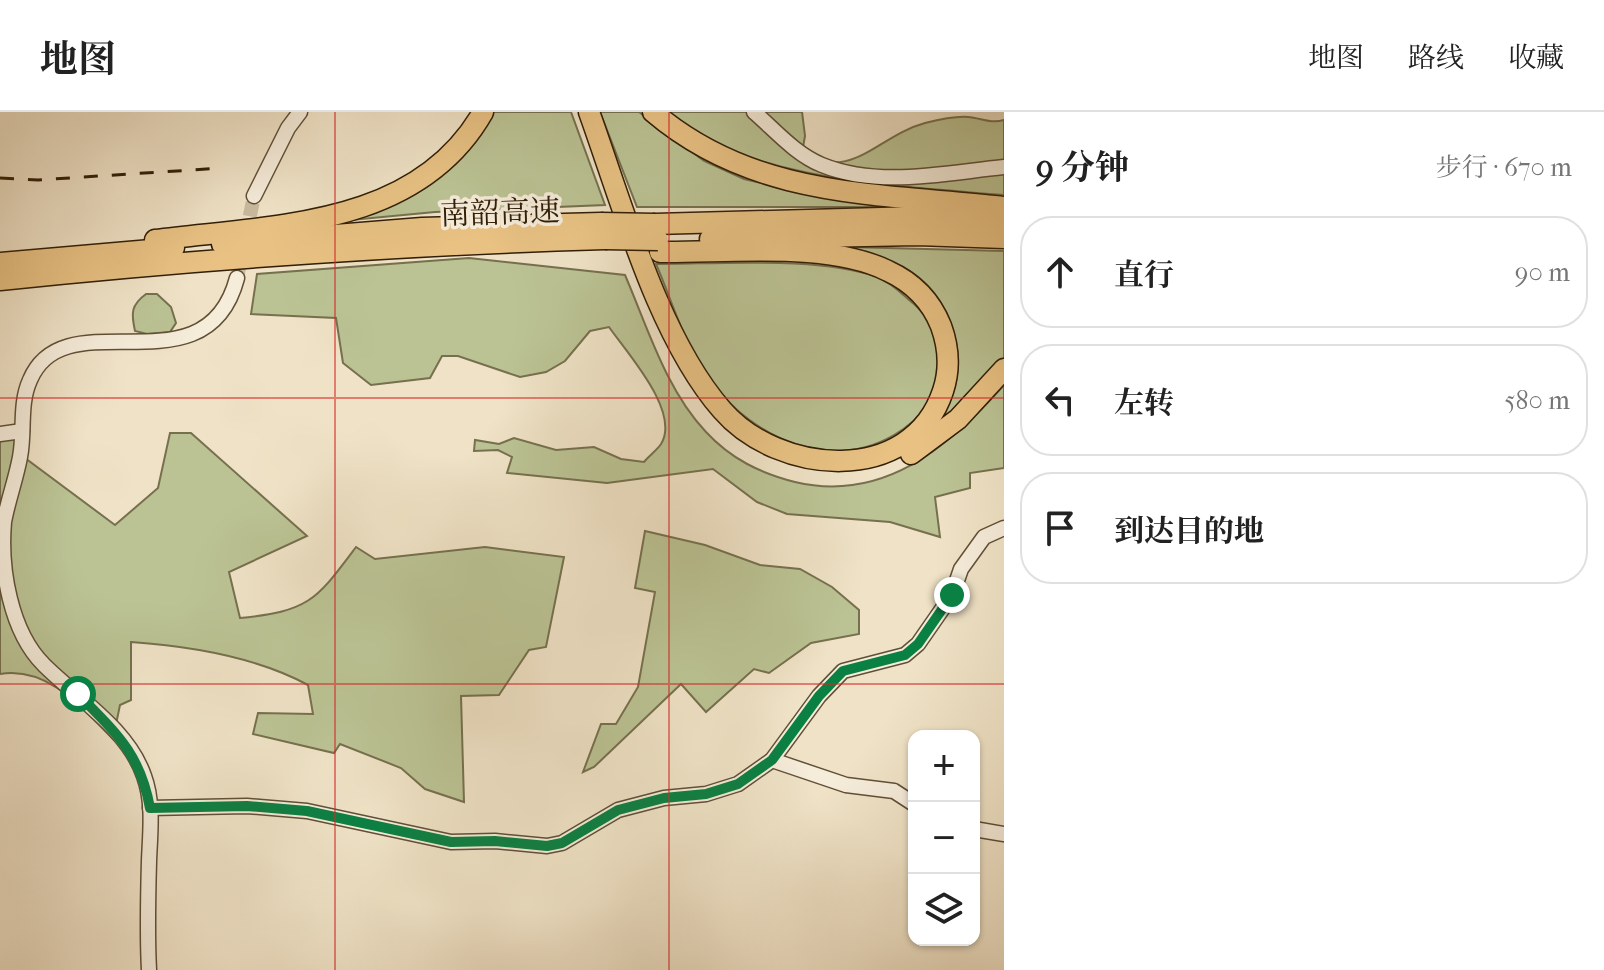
<!DOCTYPE html>
<html lang="zh">
<head>
<meta charset="utf-8">
<style>
	:root { --surface:#fff; --page:#f6f6f6; --text:#222; --muted:#767676; --line:#e0e0e0 }
	body { margin:0; font-family:"IM FELL French Canon","Noto Serif SC",serif; background:var(--page); color:var(--text) }
	.controls { position:absolute; right:24px; bottom:24px; display:grid; overflow:hidden; border-radius:16px; box-shadow:0 2px 6px #0004 }
	.controls button { width:72px; height:72px; display:grid; place-items:center; padding:0; border:0; border-bottom:2px solid var(--line); background:var(--surface); color:var(--text); font:40px sans-serif }
	.stop { position:absolute; width:24px; height:24px; margin:-18px; border:6px solid #0b8043; border-radius:50%; background:#fff }
	.stop.end { background:#0b8043; border-color:#fff; box-shadow:0 2px 8px #0008 }
	.list { margin:0; padding:0; list-style:none }
	h2 { display:flex; justify-content:space-between; align-items:center; height:104px; margin:0; padding:0 32px; font-size:34px }
	h2 small { font-size:26px; font-weight:400; color:var(--muted) }
	.list li { display:grid; grid-template-columns:52px 1fr auto; gap:24px; align-items:center; box-sizing:border-box; height:112px; margin:0 16px 16px; padding:0 16px; border:2px solid var(--line); border-radius:32px }
	.list b { display:block; font-size:30px; white-space:nowrap }
	.list em { font-size:26px; font-style:normal; color:var(--muted) }
	.icon { flex:none; width:44px; height:44px; fill:none; stroke:currentColor; stroke-width:2; stroke-linecap:round; stroke-linejoin:round }
	.map { position:relative; flex:none; width:1004px; height:858px; overflow:hidden }
	header { display:flex; align-items:center; gap:48px; box-sizing:border-box; height:112px; padding:0 40px; background:var(--surface); border-bottom:2px solid var(--line) }
	header strong { font-size:38px }
	nav { display:flex; gap:44px; margin-inline-start:auto; font-size:28px }
	main { display:flex }
	aside { flex:1; background:var(--surface) }
	.map>svg:first-child { display:block }
	.green { fill:#bbc394; stroke:#76704e; stroke-width:2 }
	.lines { fill:none; stroke-linecap:round; stroke-linejoin:round }
	.minor-tunnel { stroke:#c9bba0; stroke-width:14; stroke-dasharray:14 7; stroke-linecap:butt }
	.minor-casing { stroke:#604f37; stroke-width:17 }
	.highway-casing { stroke:#301e07; stroke-width:23 }
	.minor { stroke:#f5ecda; stroke-width:14 }
	.highway { stroke:#e8c183; stroke-width:20 }
	.rail { stroke:#301e07; stroke-width:3; stroke-dasharray:14 14; stroke-linecap:butt }
	.highway-bridge-casing { stroke:#301e07; stroke-width:23; stroke-linecap:butt }
	.highway-bridge { stroke:#e8c183; stroke-width:20 }
	.route { stroke:#0b8043; stroke-width:10 }
	.grid { fill:none; stroke:#d62828; stroke-width:2; stroke-opacity:0.55 }
	.labels { text-anchor:middle; dominant-baseline:central; stroke-width:7; stroke-linejoin:round; paint-order:stroke }
	.street-label { font-size:30px; fill:#301e07; stroke:#f5ecda }
</style>
</head>
<body>
<header>
<strong>地图</strong>
<nav><a>地图</a><a>路线</a><a>收藏</a></nav>
</header>
<main>
<div class="map">
<svg width="1004" height="858" viewBox="0 0 1004 858">
	<rect width="100%" height="100%" fill="#efe2c6"/>
	<filter id="stains"><feTurbulence type="fractalNoise" baseFrequency=".0025" numOctaves="4"/><feColorMatrix values="0 0 0 0 .2 0 0 0 0 .09 0 0 0 0 .02 0 0 0 .5 -.17"/></filter>
	<radialGradient id="worn" r=".72"><stop offset=".6" stop-color="#630" stop-opacity="0"/><stop offset="1" stop-color="#630" stop-opacity=".3"/></radialGradient>
	<g class="green">
		<path d="M493,0H571L605,93L435,100L351,108C410,84 462,61 493,0Z"/>
		<polygon points="600,0 639,0 704,49 744,67 807,82 919,95 637,95"/>
		<path d="M664,0H802L805,24L802,41C853,70 877,24 925,11C937,8 955,4 968,5C981,6 991,12 1004,8V83C900,74 748,70 664,0Z"/>
		<path d="M809,134L1004,139V246L951,303L911,335C926,319 944,304 952,283C971,235 943,168 893,151C867,142 836,140 809,134Z"/>
		<path d="M469,146L625,163C647,214 666,278 706,320C731,347 760,361 795,370C883,391 949,335 1004,273V356L970,361V376L935,385L940,425L890,410L787,402L757,390L713,357L607,371L507,361L512,345L498,338L474,339L475,328L499,332L514,326L556,338L594,335L621,347L644,350C649,344 657,338 661,332C681,300 627,241 609,215L590,219L565,249L546,260L520,265L458,244H442L430,266L371,273L343,251L336,206L251,202L257,162Z"/>
		<path d="M656,152C719,152 822,144 880,166C892,171 904,184 914,192C932,208 939,227 938,251C936,285 924,306 894,323C830,360 755,327 713,272C686,239 673,191 656,152Z"/>
		<path d="M146,182H157L171,195L176,211L170,220L147,222L135,219C131,201 131,193 146,182Z"/>
		<path d="M22,319L21,343L115,413L158,376L170,321H191L307,424L229,460L240,506C310,499 316,488 356,435L375,447L485,435L564,445L546,535L529,538L499,583L461,584L464,690L425,677L401,656L340,632L334,641L253,622L258,601L313,602L308,573C256,545 189,534 131,530V588L120,593L113,627C82,596 48,554 0,562V322Z"/>
		<polygon points="645,419 705,433 760,453 800,457 832,475 859,498 859,522 811,531 769,561 754,557 706,600 681,572 594,655 583,660 601,612 616,612 638,575 655,480 635,476"/>
	</g>
	<g class="lines">
		<polyline class="minor-tunnel" points="237,166 254,84"/>
		<defs>
			<g id="minor">
				<path d="M754,0C775,18 795,42 822,53C879,76 944,61 1004,55"/>
				<polyline points="254,84 288,16 300,0"/>
				<polyline points="0,322 22,319"/>
				<polyline points="772,648 846,673 894,679 914,692"/>
				<polyline points="150,696 247,694 307,699 451,730 495,729 547,734 562,731 618,698 664,686 706,682 738,672 772,648 819,584 843,559 905,543 918,532 952,483 961,457 984,425 1004,416"/>
				<polyline points="974,717 1004,722"/>
				<path d="M149,858C147,822 148,785 149,749C150,721 154,691 144,664C128,617 77,586 44,553C10,519 0,456 4,410C8,388 16,367 20,345C25,320 19,292 30,268C65,184 206,284 237,166"/>
			</g>
			<g id="highway">
				<path d="M589,0C622,91 658,225 722,298C778,363 911,375 943,279C950,258 949,236 941,214C931,189 914,171 888,159C828,129 727,141 660,140"/>
				<path d="M653,0C755,87 878,81 1004,95"/>
				<polyline points="655,112 919,105 1004,108"/>
				<polyline points="710,127 917,123 1004,126"/>
				<path d="M155,128C272,113 417,116 483,0"/>
				<polyline points="222,132 422,116 601,111"/>
				<polyline points="0,151 174,136"/>
				<path d="M0,168C202,147 403,133 605,127"/>
				<polyline points="911,342 958,307 1004,257"/>
			</g>
		</defs>
		<use href="#minor" class="minor-casing"/>
		<use href="#highway" class="highway-casing"/>
		<use href="#minor" class="minor"/>
		<use href="#highway" class="highway"/>
		<polyline class="rail" points="0,66 38,68 222,56"/>
		<defs>
			<g id="highway-bridge">
				<polyline points="601,111 655,112"/>
				<polyline points="605,127 658,128"/>
			</g>
		</defs>
		<use href="#highway-bridge" class="highway-bridge-casing"/>
		<use href="#highway-bridge" class="highway-bridge"/>
	</g>
	<g class="lines">
		<path class="route" d="M78,582C116,621 140,641 150,696L247,694L307,699L451,730L495,729L547,734L562,731L618,698L664,686L706,682L738,672L772,648L819,584L843,559L905,543L918,532L952,483"/>
	</g>
	<path class="grid" d="M335,0V858M669,0V858M0,286H1004M0,572H1004"/>
	<g class="labels">
		<g class="street-label">
			<text transform="translate(500 101) rotate(-2)">南韶高速</text>
		</g>
	</g>
	<rect width="100%" height="100%" filter="url(#stains)"/>
	<rect width="100%" height="100%" fill="url(#worn)"/>
</svg>
<div class="controls">
<button>+</button>
<button>−</button>
<button><svg class="icon" aria-label="layers" viewBox="0 0 24 24"><path d="M12 4l9 5-9 5-9-5zM3 14l9 5 9-5"/></svg></button>
</div>
<div class="stop" style="left:78px;top:582px"></div>
<div class="stop end" style="left:952px;top:483px"></div>
</div>
<aside>
<h2>9 分钟<small>步行 · 670 m</small></h2>
<ul class="list">
<li><svg class="icon" aria-label="ahead" viewBox="0 0 24 24"><path d="M12 20V5M6 11l6-6 6 6"/></svg><div><b>直行</b></div><em>90 m</em></li>
<li><svg class="icon" aria-label="left" viewBox="0 0 24 24"><path d="M17 20v-9H6M10 6l-5 5 5 5"/></svg><div><b>左转</b></div><em>580 m</em></li>
<li><svg class="icon" aria-label="arrive" viewBox="0 0 24 24"><path d="M6 21V4h12l-3 4 3 4H6"/></svg><div><b>到达目的地</b></div></li>
</ul>
</aside>
</main>
</body>
</html>
